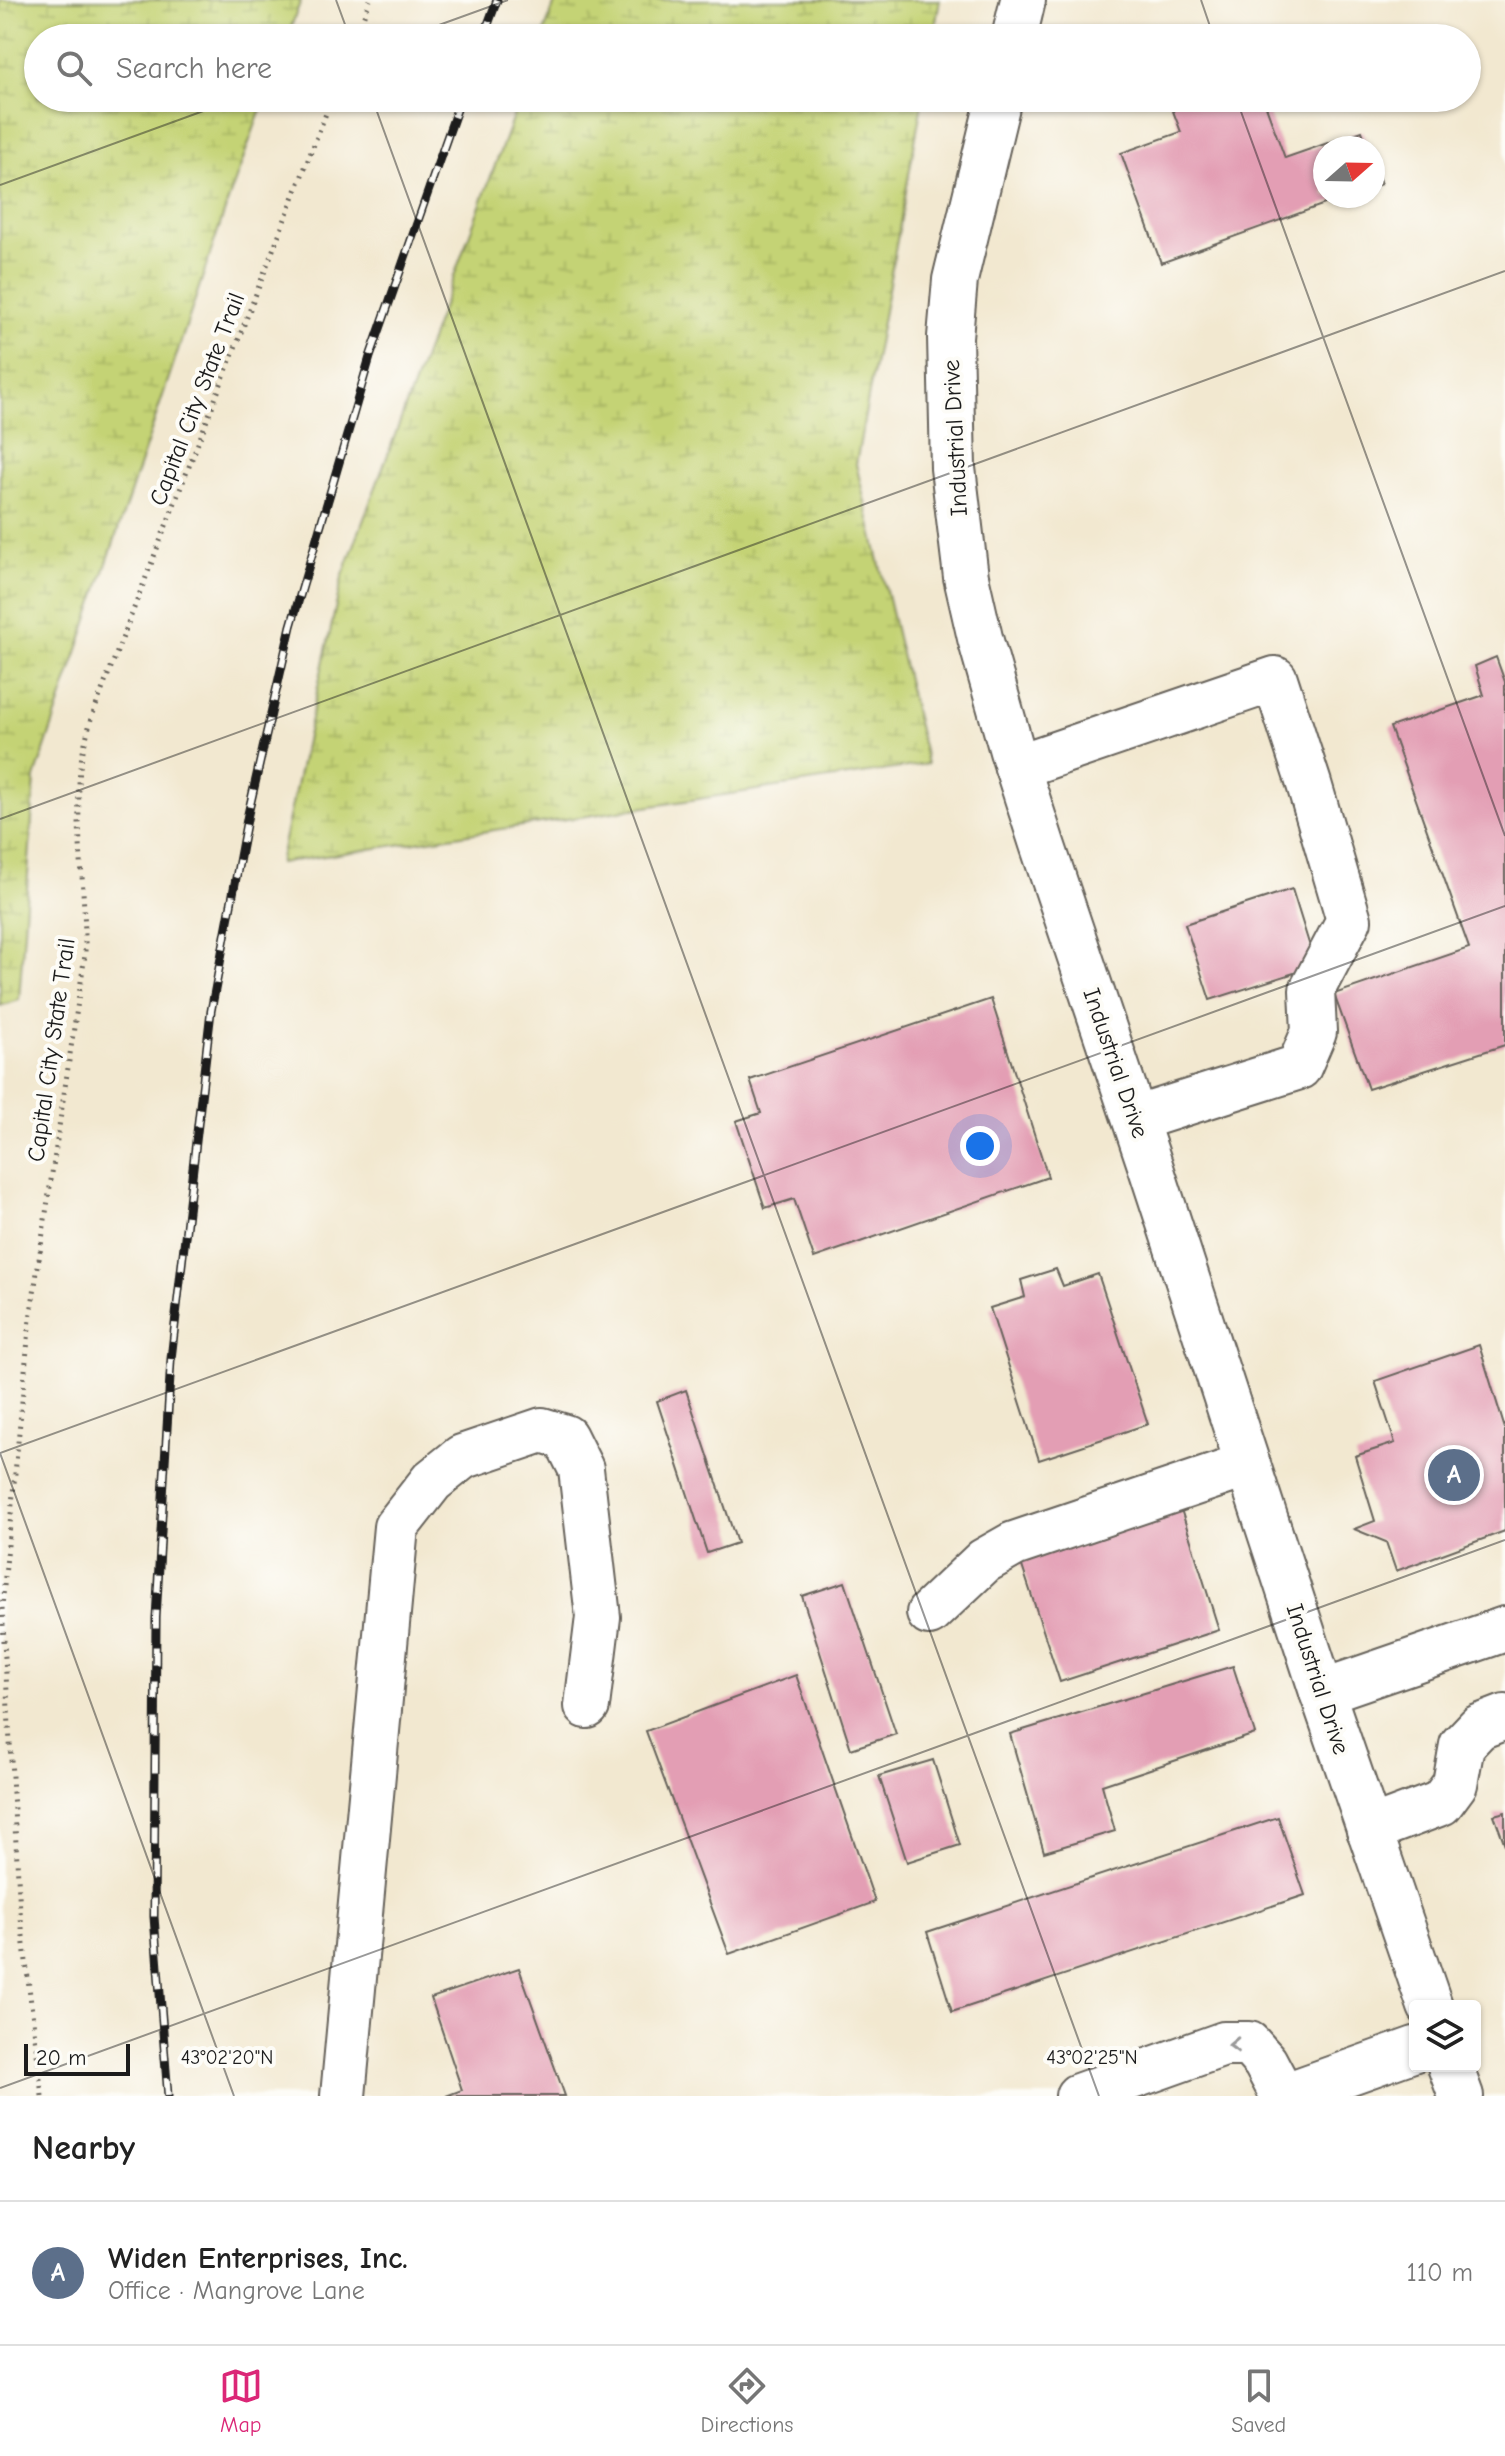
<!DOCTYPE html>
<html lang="en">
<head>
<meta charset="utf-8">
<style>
	:root { --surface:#fff; --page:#f6f6f6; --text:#222; --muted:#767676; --line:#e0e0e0; --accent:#db2777 }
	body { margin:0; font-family:"Comic Neue",sans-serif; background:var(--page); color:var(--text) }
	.controls { position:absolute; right:24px; bottom:24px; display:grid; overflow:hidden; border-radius:8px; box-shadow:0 2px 6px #0004 }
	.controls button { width:72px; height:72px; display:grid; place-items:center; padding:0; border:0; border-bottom:2px solid var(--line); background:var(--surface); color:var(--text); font:40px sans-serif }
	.compass { position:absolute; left:1313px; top:136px; width:72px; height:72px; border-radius:50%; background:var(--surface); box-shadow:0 2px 6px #0004; rotate:70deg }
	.scale { position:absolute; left:24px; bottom:20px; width:106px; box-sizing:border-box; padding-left:8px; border:4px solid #1c1c1c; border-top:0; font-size:22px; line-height:28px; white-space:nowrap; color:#1c1c1c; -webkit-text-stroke:6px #fdfcf7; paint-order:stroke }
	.you { position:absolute; left:980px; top:1146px; width:28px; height:28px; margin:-20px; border:6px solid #fff; border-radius:50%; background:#1a73e8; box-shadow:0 0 0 12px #1a73e833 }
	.badge { display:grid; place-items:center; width:52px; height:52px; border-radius:50%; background:var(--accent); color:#fff; font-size:26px; font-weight:700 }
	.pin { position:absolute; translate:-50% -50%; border:4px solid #fff; box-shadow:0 2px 8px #0006 }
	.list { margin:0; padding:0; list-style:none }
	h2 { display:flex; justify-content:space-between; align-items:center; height:104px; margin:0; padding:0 32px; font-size:34px }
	h2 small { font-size:26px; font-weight:400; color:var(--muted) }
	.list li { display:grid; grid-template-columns:52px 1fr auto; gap:24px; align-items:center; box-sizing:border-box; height:144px; padding:0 32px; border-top:2px solid var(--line) }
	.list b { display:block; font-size:30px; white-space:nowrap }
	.list p { margin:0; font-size:26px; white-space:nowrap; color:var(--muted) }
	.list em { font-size:26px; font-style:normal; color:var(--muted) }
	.icon { flex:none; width:44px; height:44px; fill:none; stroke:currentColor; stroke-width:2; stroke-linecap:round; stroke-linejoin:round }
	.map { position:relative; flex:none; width:1505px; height:2096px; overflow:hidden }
	.search { position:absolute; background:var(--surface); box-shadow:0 2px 6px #0004; left:24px; right:24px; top:24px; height:88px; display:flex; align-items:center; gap:20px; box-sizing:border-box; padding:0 28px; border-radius:44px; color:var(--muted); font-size:30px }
	.sheet { height:248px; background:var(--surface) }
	nav { display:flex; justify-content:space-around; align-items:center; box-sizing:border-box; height:112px; border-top:2px solid var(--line); background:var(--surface); font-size:22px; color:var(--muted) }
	nav a { display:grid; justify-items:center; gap:4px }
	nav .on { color:var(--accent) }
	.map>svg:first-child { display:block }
	.wetland { fill:url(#wetland-marsh); stroke:#707848; stroke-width:2 }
	.building { fill:#e39eb4 }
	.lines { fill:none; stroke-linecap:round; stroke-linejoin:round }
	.minor-casing { stroke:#67635b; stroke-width:48 }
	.path { stroke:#67635b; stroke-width:5; stroke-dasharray:2 6; stroke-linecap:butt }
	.minor { stroke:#fff; stroke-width:44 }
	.rail-casing { stroke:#1c1c1c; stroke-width:9 }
	.rail { stroke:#fdfcf7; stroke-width:6; stroke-dasharray:18; stroke-linecap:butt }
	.oneway { stroke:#999 }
	.ticks { fill:none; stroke:#1c1c1c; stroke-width:2; stroke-opacity:0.45 }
	.labels { text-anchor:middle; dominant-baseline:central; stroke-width:8; stroke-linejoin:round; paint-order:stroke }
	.street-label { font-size:24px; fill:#1c1c1c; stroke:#fdfcf7 }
	.ticks-label { font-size:20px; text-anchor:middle; fill:#1c1c1c; stroke:#fdfcf7; stroke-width:8; stroke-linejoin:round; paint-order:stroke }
</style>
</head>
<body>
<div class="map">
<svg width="1505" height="2096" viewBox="0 0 1505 2096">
	<defs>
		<pattern id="wetland-marsh" width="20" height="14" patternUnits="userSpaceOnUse" patternTransform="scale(2)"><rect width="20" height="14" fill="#c4d375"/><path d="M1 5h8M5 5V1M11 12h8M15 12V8" fill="none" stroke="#a8b565"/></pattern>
	</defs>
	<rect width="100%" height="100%" fill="#fdfcf7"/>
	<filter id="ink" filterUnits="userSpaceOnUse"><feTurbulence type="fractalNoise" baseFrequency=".0125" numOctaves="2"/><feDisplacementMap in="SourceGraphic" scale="16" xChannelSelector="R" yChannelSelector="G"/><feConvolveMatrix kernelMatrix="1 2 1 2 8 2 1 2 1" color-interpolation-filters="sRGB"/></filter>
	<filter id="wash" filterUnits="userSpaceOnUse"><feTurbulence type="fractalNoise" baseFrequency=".006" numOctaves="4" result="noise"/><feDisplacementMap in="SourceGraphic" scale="32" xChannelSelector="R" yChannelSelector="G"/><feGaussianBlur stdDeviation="1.8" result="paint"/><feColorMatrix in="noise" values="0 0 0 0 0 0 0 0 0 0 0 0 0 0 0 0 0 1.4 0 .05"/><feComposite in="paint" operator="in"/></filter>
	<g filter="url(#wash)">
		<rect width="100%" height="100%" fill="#f2e8d0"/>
		<g class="wetland">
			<polygon points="0,0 301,0 287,38 38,38 38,98 265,98 227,204 35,778 19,1000 0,1006"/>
			<polygon points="556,0 940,0 933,38 542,38"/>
			<polygon points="520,98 923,98 856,464 927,764 279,863 342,578"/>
		</g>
		<g id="blocks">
			<g class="building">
				<polygon points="1168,98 1263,98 1285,158 1362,131 1368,148 1325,148 1325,196 1347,196 1161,263 1121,153 1181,132"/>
				<polygon points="1373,163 1381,184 1373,187"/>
				<polygon points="1496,657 1505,682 1505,1045 1368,1089 1334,994 1469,948 1390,727 1484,695 1475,666"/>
				<polygon points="1292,889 1316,966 1210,1000 1185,924"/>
				<polygon points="991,999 1048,1177 814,1258 794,1199 765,1208 736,1121 761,1113 750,1080"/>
				<polygon points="1056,1269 1063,1286 1098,1274 1148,1424 1039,1460 990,1308 1025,1297 1021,1280"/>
				<polygon points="1479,1345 1505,1429 1505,1531 1396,1571 1386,1542 1354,1529 1375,1521 1355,1456 1395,1443 1375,1381"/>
				<polygon points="686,1390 737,1543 707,1553 657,1401"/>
				<polygon points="1180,1506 1219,1630 1060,1682 1020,1560"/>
				<polygon points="845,1582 896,1734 851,1749 802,1596"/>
				<polygon points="1233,1666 1255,1734 1102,1785 1115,1831 1044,1852 1010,1734"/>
				<polygon points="796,1675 875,1902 729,1954 646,1731"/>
				<polygon points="933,1760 960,1845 907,1862 879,1776"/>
				<polygon points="1505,1812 1505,1845 1494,1815"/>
				<polygon points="1278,1817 1305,1895 952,2012 927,1932"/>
				<polygon points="519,1968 565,2096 446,2096 462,2090 431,1998"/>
			</g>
		</g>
	</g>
	<g filter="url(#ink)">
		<use href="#blocks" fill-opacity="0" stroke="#67635b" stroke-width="2"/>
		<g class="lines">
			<defs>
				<g id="minor">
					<polyline points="1014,38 1023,0"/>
					<polyline points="999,98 955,280 950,337 953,468 966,577 980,638 1012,751 1042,844 1150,1165 1322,1692 1430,2006"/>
					<polyline points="1017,767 1275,679 1309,784 1349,920 1312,990 1314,1032 1299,1067 1135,1119"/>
					<polyline points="929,1613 984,1561 1014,1544 1248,1465"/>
					<polyline points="1322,1692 1505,1629"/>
					<polyline points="1369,1830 1441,1803 1455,1784 1462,1745 1479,1727 1505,1717"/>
					<polyline points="1450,2066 1461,2096"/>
					<polyline points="343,2096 396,1527 432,1481 462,1457 542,1430 565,1437 581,1469 598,1617 587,1706"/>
					<polyline points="1078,2096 1224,2044 1249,2044 1265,2062 1283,2096"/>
					<polyline points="1283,2096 1415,2049"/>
				</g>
			</defs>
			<use href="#minor" class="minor-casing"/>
			<g class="path">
				<polyline points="355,38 370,0"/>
				<path d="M42,2096L20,1911L2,1607L30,1319L85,955C86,894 75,827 80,768C82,752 87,735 91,719L332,98"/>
			</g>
			<use href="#minor" class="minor"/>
			<defs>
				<g id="rail">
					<polyline points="483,38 497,0"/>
					<polyline points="168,2096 154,1917 156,1618 171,1359 211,1011 248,814 291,626 370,357 461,98"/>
				</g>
			</defs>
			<use href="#rail" class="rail-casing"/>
			<use href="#rail" class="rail"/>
		</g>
		<defs><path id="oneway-chevron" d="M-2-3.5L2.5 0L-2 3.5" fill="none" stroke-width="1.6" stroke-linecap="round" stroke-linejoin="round" transform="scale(2)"/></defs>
		<use class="oneway" href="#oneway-chevron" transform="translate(1234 2045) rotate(178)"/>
	</g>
	<path class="ticks" d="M336,0L350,38M1201,0L1214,38M403,38L508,0M372,98L1099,2096M1236,98L1505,836M0,185L239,98M0,819L1505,271M0,1453L1505,906M0,1453L234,2096M0,2088L1505,1540"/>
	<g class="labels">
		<g class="street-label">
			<text transform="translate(197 399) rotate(-69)">Capital City State Trail</text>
			<text transform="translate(955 438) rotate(-93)">Industrial Drive</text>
			<text transform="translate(51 1050) rotate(-82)">Capital City State Trail</text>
			<text transform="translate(1116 1063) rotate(71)">Industrial Drive</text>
			<text transform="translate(1318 1679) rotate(72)">Industrial Drive</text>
		</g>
	</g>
	<g class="ticks-label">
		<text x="227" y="2064">43°02'20"N</text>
		<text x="1092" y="2064">43°02'25"N</text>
	</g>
</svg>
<div class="controls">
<button><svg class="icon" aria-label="layers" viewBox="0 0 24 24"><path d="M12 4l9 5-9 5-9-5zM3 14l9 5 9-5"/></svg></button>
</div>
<svg class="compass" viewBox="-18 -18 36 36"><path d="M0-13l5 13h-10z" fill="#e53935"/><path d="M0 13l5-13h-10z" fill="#767676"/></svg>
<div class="scale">20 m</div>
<div class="you"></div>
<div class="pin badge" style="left:1454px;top:1475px;background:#5c6f8a">A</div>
<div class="search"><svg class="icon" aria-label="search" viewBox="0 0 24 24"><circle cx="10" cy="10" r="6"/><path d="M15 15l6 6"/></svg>Search here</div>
</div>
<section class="sheet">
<h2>Nearby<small></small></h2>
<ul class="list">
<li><span class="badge" style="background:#5c6f8a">A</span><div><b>Widen Enterprises, Inc.</b><p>Office · Mangrove Lane</p></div><em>110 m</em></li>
</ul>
</section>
<nav>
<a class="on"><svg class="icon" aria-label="map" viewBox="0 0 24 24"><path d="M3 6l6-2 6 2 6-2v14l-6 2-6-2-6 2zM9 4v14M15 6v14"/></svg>Map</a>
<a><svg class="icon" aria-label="directions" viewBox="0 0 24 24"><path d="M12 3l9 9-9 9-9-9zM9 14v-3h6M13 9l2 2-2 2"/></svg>Directions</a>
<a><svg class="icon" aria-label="saved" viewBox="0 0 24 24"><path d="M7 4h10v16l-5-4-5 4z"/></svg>Saved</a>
</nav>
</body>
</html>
